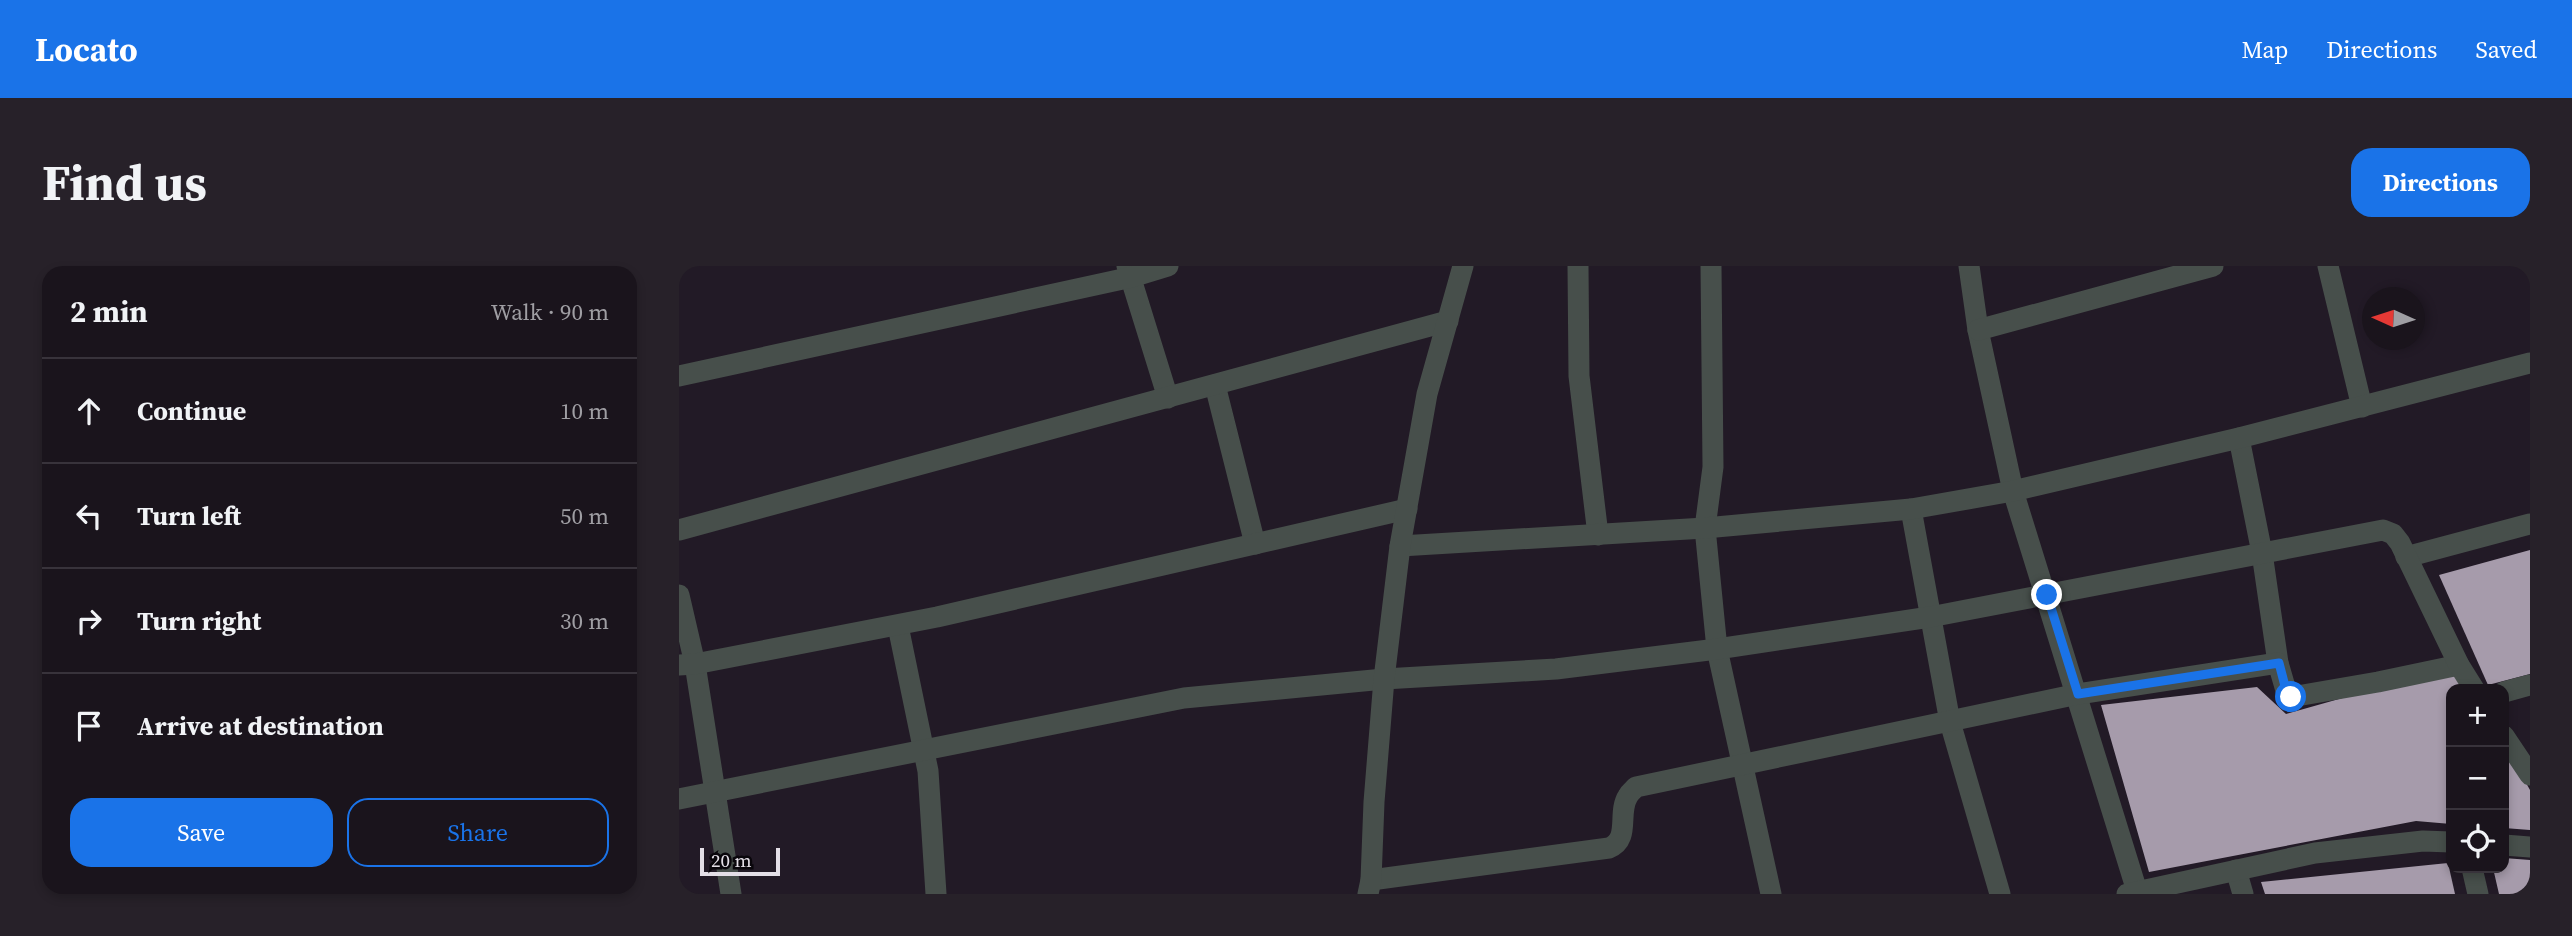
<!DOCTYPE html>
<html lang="en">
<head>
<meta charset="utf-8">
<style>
	:root { --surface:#1a141c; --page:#272129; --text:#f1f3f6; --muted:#9f9ea3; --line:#38333b; --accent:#1a73e8 }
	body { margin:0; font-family:"Source Serif 4",serif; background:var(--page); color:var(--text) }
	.controls { position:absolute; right:21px; bottom:21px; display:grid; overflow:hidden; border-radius:14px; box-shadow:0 4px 10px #0003 }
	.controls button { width:63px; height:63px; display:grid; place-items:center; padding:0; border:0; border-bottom:2px solid var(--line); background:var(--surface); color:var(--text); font:35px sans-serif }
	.compass { position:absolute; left:1683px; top:21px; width:63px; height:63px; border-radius:50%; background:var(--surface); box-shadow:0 4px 10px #0003; rotate:273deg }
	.scale { position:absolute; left:21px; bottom:18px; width:80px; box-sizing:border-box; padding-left:7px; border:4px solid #e4dfe7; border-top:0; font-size:19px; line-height:24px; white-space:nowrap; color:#e4dfe7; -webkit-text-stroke:5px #09060b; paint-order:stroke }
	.stop { position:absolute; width:21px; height:21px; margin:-16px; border:5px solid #1a73e8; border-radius:50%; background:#fff }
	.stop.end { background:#1a73e8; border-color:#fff; box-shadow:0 2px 7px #0008 }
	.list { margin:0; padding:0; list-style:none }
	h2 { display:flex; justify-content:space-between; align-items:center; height:91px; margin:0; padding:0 28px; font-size:30px }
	h2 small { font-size:23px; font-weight:400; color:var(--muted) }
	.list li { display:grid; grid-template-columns:46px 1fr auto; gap:21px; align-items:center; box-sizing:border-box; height:105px; padding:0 28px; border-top:2px solid var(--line) }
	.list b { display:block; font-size:26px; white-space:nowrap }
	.list em { font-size:23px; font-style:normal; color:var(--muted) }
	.actions { display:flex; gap:14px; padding:21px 28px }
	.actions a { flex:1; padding:16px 0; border:2px solid var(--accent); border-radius:21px; text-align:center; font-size:24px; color:var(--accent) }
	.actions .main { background:var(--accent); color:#fff }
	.icon { flex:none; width:38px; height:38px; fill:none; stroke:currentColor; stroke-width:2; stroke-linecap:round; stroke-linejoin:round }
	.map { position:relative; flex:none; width:1851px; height:628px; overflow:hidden; border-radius:21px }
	header { display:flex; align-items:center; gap:42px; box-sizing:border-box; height:98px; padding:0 35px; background:var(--accent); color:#fff }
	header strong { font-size:33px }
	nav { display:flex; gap:38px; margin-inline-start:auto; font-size:24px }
	.intro { display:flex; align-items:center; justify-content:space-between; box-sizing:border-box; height:168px; padding:0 42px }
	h1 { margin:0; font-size:49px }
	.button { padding:18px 32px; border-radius:21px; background:var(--accent); color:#fff; font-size:24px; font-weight:700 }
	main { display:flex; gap:42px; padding:0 42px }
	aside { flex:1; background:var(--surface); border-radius:21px; box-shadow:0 4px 10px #0003 }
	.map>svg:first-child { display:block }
	.building { fill:#a69bab }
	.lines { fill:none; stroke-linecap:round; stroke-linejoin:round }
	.minor { stroke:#474f4b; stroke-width:21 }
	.route { stroke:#1a73e8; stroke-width:9 }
</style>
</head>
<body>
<header>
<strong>Locato</strong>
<nav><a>Map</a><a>Directions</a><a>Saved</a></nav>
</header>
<div class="intro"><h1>Find us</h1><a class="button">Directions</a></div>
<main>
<aside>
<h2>2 min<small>Walk · 90 m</small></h2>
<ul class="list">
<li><svg class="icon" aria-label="ahead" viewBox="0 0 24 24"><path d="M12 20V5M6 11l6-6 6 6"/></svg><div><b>Continue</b></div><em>10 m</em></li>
<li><svg class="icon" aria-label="left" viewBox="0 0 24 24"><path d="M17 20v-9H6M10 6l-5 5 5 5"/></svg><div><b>Turn left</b></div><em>50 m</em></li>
<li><svg class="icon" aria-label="right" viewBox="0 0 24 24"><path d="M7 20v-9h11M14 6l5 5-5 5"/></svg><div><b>Turn right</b></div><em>30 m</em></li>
<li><svg class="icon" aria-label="arrive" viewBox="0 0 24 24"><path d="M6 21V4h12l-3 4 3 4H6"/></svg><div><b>Arrive at destination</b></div></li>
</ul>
<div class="actions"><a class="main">Save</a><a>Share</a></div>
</aside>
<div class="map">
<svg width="1851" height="628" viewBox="0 0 1851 628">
	<rect width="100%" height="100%" fill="#221a26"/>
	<g class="building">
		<polygon points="1851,284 1851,408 1809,419 1760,309"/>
		<polygon points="1780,399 1794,423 1772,423 1772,558 1737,555 1470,606 1422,439 1578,421 1607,448"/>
		<polygon points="1825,477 1851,524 1851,564 1825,562"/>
		<polygon points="1825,592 1851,594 1851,628 1820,628 1814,602 1825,602"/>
		<polygon points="1769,597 1776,628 1586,628 1582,616"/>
	</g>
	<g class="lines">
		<g class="minor">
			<polyline points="448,0 489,132"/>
			<polyline points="899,0 900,110 919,269"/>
			<polyline points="1032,0 1034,201 1026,262 1038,383 1092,628"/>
			<polyline points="1290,0 1299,64 1334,225 1458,625"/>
			<polyline points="1649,0 1683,141"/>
			<polyline points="1299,64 1534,0"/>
			<polyline points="0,110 453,11 489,0"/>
			<polyline points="536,119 576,278"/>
			<polyline points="1560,172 1583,287 1599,397 1608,428 1612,431 1699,416 1780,399"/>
			<polyline points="1232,243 1271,456 1321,628"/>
			<polyline points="0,264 769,55"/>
			<polyline points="721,280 1026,262 1232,243 1334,225 1560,172 1851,97"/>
			<polyline points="1727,291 1851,258"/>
			<polyline points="0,329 16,398 52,628"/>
			<polyline points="219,360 249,505 257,628"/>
			<polyline points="0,399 16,398 258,351 728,243"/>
			<polyline points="1825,426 1851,419"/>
			<polyline points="1825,470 1851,509"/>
			<polyline points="0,533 505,432 705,413 877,403 1038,383 1251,351 1704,264 1714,268 1721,277 1780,399 1795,423"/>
			<polyline points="1825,579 1851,581"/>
			<polyline points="1793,602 1799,628"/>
			<polyline points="1557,604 1564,628"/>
			<path d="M692,614L930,582C952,573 938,547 949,530C951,526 954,524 957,521L1399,428L1599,397"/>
			<polyline points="689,628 692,614 695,536 705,413 721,280 748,128 784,0"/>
			<polyline points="1448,628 1636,587 1744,575 1772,576"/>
		</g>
	</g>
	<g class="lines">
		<polyline class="route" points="1368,329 1399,428 1600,397 1608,428 1612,431"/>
	</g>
</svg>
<div class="controls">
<button>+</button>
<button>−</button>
<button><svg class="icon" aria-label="locate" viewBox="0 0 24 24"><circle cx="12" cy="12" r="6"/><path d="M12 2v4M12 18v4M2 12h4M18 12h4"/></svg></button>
</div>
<svg class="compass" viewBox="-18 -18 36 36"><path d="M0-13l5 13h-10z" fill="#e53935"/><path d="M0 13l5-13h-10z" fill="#9f9ea3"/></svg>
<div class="scale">20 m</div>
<div class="stop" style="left:1612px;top:431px"></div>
<div class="stop end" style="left:1368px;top:329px"></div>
</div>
</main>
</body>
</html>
